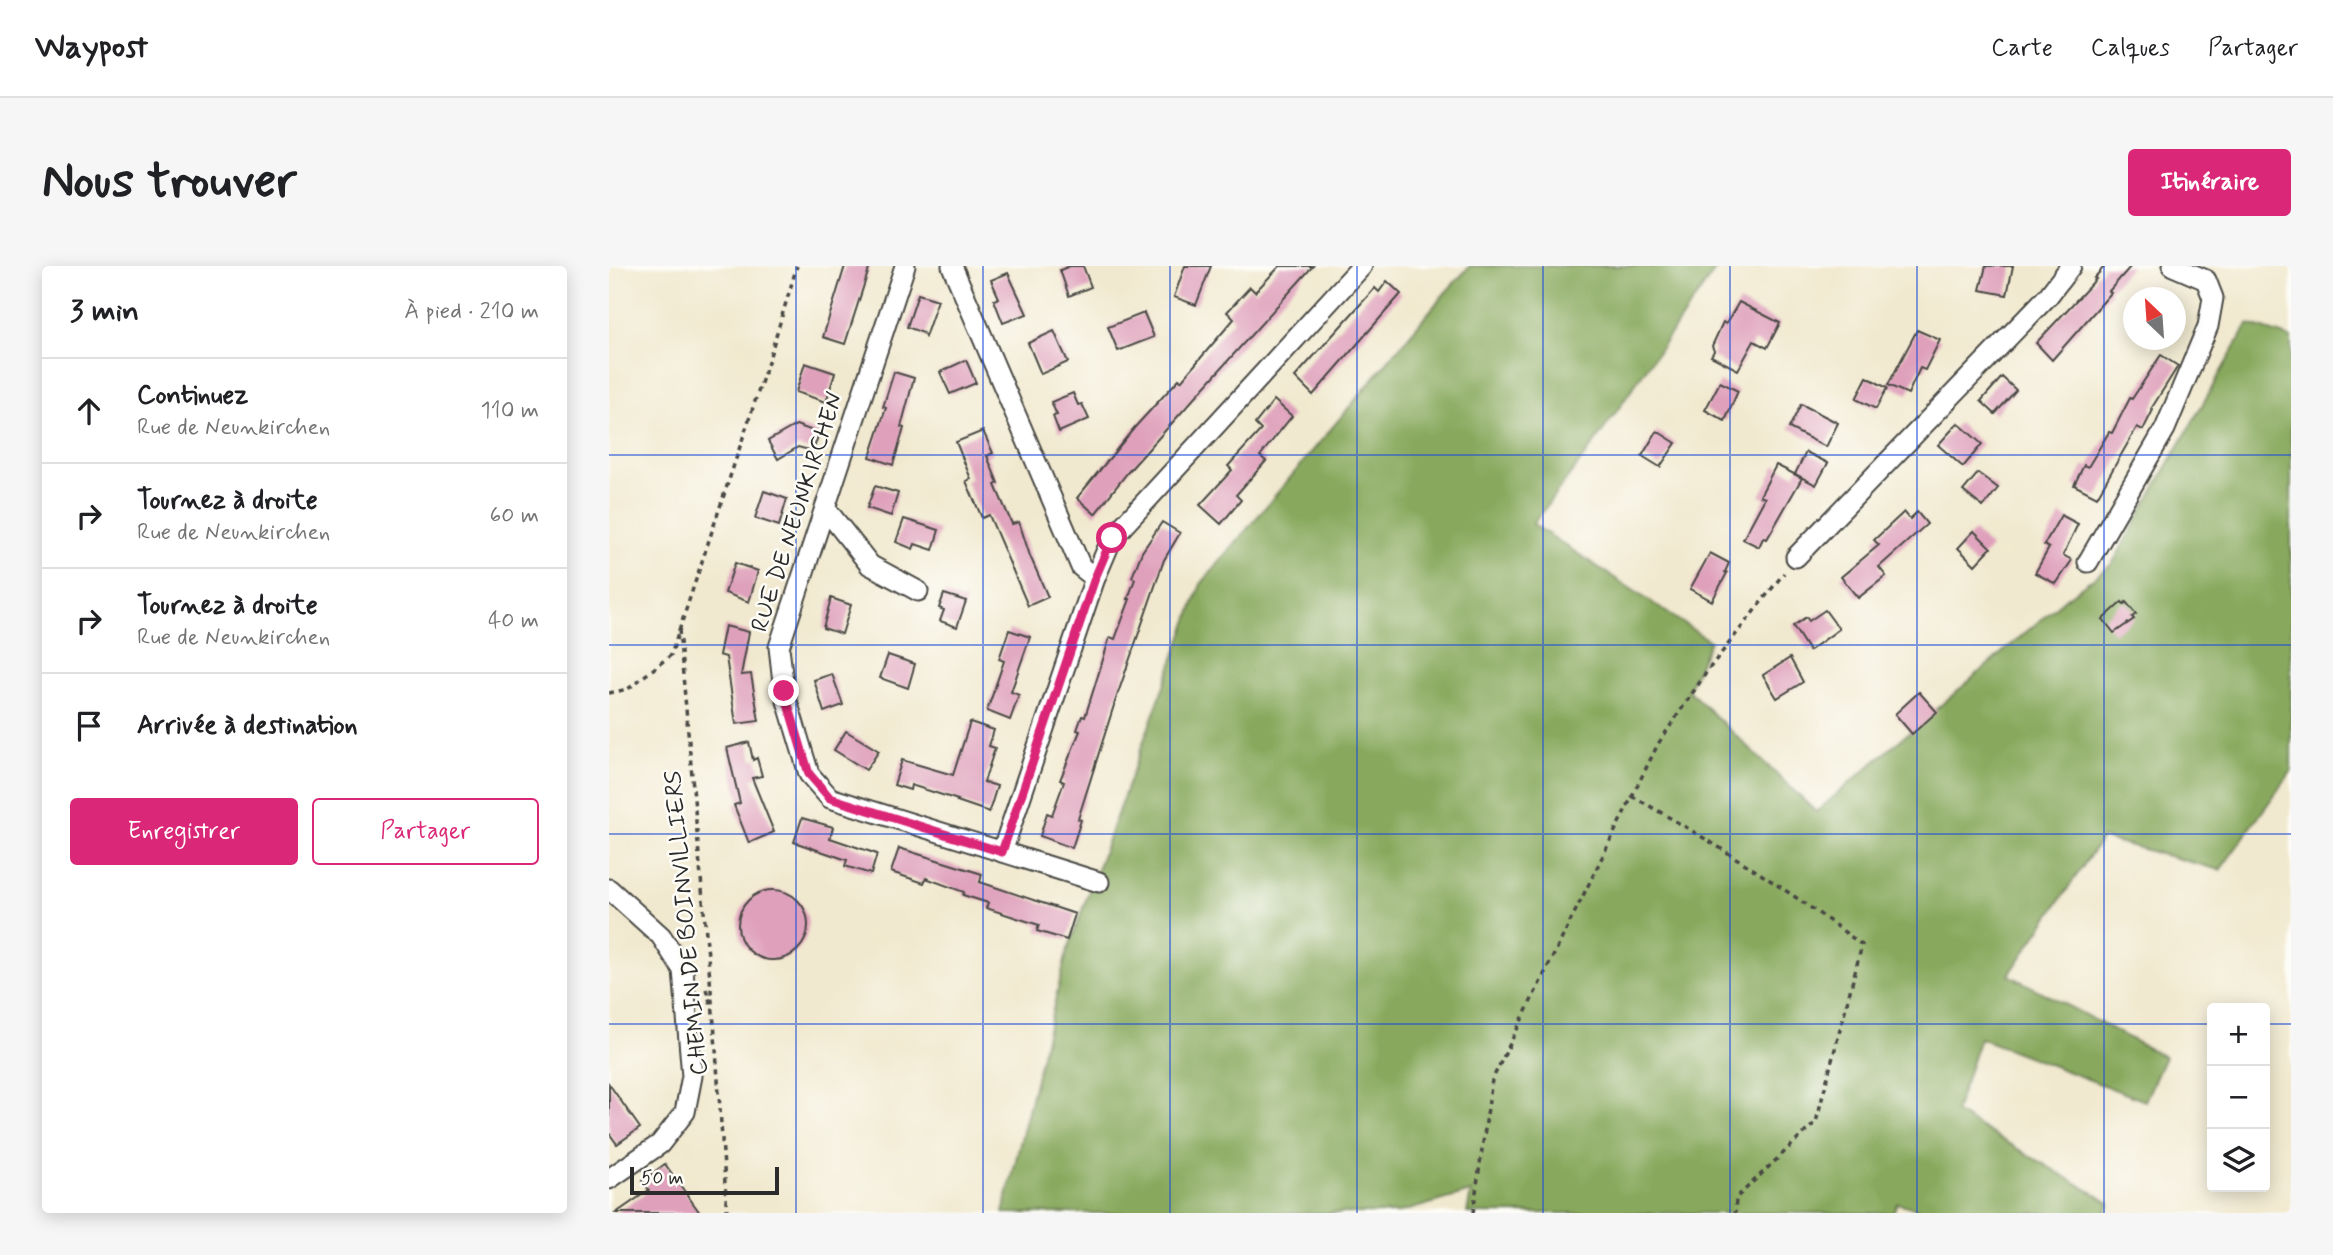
<!DOCTYPE html>
<html lang="fr">
<head>
<meta charset="utf-8">
<style>
	:root { --surface:#fff; --page:#f6f6f6; --text:#202124; --muted:#757577; --line:#e0e0e0; --accent:#db2777 }
	body { margin:0; font-family:Mynerve,sans-serif; background:var(--page); color:var(--text) }
	.controls { position:absolute; right:21px; bottom:21px; display:grid; overflow:hidden; border-radius:7px; box-shadow:0 4px 18px #0003 }
	.controls button { width:63px; height:63px; display:grid; place-items:center; padding:0; border:0; border-bottom:2px solid var(--line); background:var(--surface); color:var(--text); font:35px sans-serif }
	.compass { position:absolute; left:1514px; top:21px; width:63px; height:63px; border-radius:50%; background:var(--surface); box-shadow:0 4px 18px #0003; rotate:335deg }
	.scale { position:absolute; left:21px; bottom:18px; width:149px; box-sizing:border-box; padding-left:7px; border:4px solid #2b2b2b; border-top:0; font-size:19px; line-height:24px; white-space:nowrap; color:#2b2b2b; -webkit-text-stroke:5px #fdfcf7; paint-order:stroke }
	.stop { position:absolute; width:21px; height:21px; margin:-16px; border:5px solid #db2777; border-radius:50%; background:#fff }
	.stop.end { background:#db2777; border-color:#fff; box-shadow:0 2px 7px #0008 }
	.list { margin:0; padding:0; list-style:none }
	h2 { display:flex; justify-content:space-between; align-items:center; height:91px; margin:0; padding:0 28px; font-size:30px }
	h2 small { font-size:23px; font-weight:400; color:var(--muted) }
	.list li { display:grid; grid-template-columns:46px 1fr auto; gap:21px; align-items:center; box-sizing:border-box; height:105px; padding:0 28px; border-top:2px solid var(--line) }
	.list b { display:block; font-size:26px; white-space:nowrap }
	.list p { margin:0; font-size:23px; white-space:nowrap; color:var(--muted) }
	.list em { font-size:23px; font-style:normal; color:var(--muted) }
	.actions { display:flex; gap:14px; padding:21px 28px }
	.actions a { flex:1; padding:16px 0; border:2px solid var(--accent); border-radius:7px; text-align:center; font-size:24px; color:var(--accent) }
	.actions .main { background:var(--accent); color:#fff }
	.icon { flex:none; width:38px; height:38px; fill:none; stroke:currentColor; stroke-width:2; stroke-linecap:round; stroke-linejoin:round }
	.map { position:relative; flex:none; width:1682px; height:947px; overflow:hidden; border-radius:7px }
	header { display:flex; align-items:center; gap:42px; box-sizing:border-box; height:98px; padding:0 35px; background:var(--surface); border-bottom:2px solid var(--line) }
	header strong { font-size:33px }
	nav { display:flex; gap:38px; margin-inline-start:auto; font-size:24px }
	.intro { display:flex; align-items:center; justify-content:space-between; box-sizing:border-box; height:168px; padding:0 42px }
	h1 { margin:0; font-size:49px }
	.button { padding:18px 32px; border-radius:7px; background:var(--accent); color:#fff; font-size:24px; font-weight:700 }
	main { display:flex; gap:42px; padding:0 42px }
	aside { flex:1; background:var(--surface); border-radius:7px; box-shadow:0 4px 18px #0003 }
	.map>svg:first-child { display:block }
	.forest { fill:#88a95d; stroke:#5a6a44; stroke-width:2 }
	.building { fill:#dfa0bb }
	.lines { fill:none; stroke-linecap:round; stroke-linejoin:round }
	.street-casing { stroke:#494844; stroke-width:23 }
	.path { stroke:#494844; stroke-width:3.5; stroke-dasharray:5 5; stroke-linecap:butt }
	.street { stroke:#fff; stroke-width:19 }
	.route { stroke:#db2777; stroke-width:9 }
	.grid { fill:none; stroke:#1d4ed8; stroke-width:2; stroke-opacity:0.55 }
	.labels { text-anchor:middle; dominant-baseline:central; stroke-width:5; stroke-linejoin:round; paint-order:stroke }
	.street-label { font-size:24px; fill:#2b2b2b; stroke:#fdfcf7 }
</style>
</head>
<body>
<header>
<strong>Waypost</strong>
<nav><a>Carte</a><a>Calques</a><a>Partager</a></nav>
</header>
<div class="intro"><h1>Nous trouver</h1><a class="button">Itinéraire</a></div>
<main>
<aside>
<h2>3 min<small>À pied · 210 m</small></h2>
<ul class="list">
<li><svg class="icon" aria-label="ahead" viewBox="0 0 24 24"><path d="M12 20V5M6 11l6-6 6 6"/></svg><div><b>Continuez</b><p>Rue de Neunkirchen</p></div><em>110 m</em></li>
<li><svg class="icon" aria-label="right" viewBox="0 0 24 24"><path d="M7 20v-9h11M14 6l5 5-5 5"/></svg><div><b>Tournez à droite</b><p>Rue de Neunkirchen</p></div><em>60 m</em></li>
<li><svg class="icon" aria-label="right" viewBox="0 0 24 24"><path d="M7 20v-9h11M14 6l5 5-5 5"/></svg><div><b>Tournez à droite</b><p>Rue de Neunkirchen</p></div><em>40 m</em></li>
<li><svg class="icon" aria-label="arrive" viewBox="0 0 24 24"><path d="M6 21V4h12l-3 4 3 4H6"/></svg><div><b>Arrivée à destination</b></div></li>
</ul>
<div class="actions"><a class="main">Enregistrer</a><a>Partager</a></div>
</aside>
<div class="map">
<svg width="1682" height="947" viewBox="0 0 1682 947">
	<rect width="100%" height="100%" fill="#fdfcf7"/>
	<filter id="ink" filterUnits="userSpaceOnUse"><feTurbulence type="fractalNoise" baseFrequency=".0143" numOctaves="2"/><feDisplacementMap in="SourceGraphic" scale="14" xChannelSelector="R" yChannelSelector="G"/><feConvolveMatrix kernelMatrix="1 2 1 2 8 2 1 2 1" color-interpolation-filters="sRGB"/></filter>
	<filter id="wash" filterUnits="userSpaceOnUse"><feTurbulence type="fractalNoise" baseFrequency=".00686" numOctaves="4" result="noise"/><feDisplacementMap in="SourceGraphic" scale="28" xChannelSelector="R" yChannelSelector="G"/><feGaussianBlur stdDeviation="1.57" result="paint"/><feColorMatrix in="noise" values="0 0 0 0 0 0 0 0 0 0 0 0 0 0 0 0 0 1.4 0 .05"/><feComposite in="paint" operator="in"/></filter>
	<g filter="url(#wash)">
		<rect width="100%" height="100%" fill="#f1e9cf"/>
		<polygon class="forest" points="861,0 1109,0 984,179 924,258 1101,375 1079,424 1207,546 1457,332 1503,298 1639,58 1682,72 1682,506 1611,604 1493,572 1400,709 1556,791 1536,835 1371,772 1346,846 1501,937 1496,947 1323,947 1288,937 1284,947 858,947 862,926 789,947 394,947 458,686 592,318 836,27"/>
		<g id="blocks">
			<g class="building">
				<polygon points="236,0 261,0 236,78 214,71"/>
				<polygon points="461,0 474,0 482,21 460,30 451,4"/>
				<polygon points="576,0 602,0 587,39 565,31"/>
				<polygon points="671,0 704,0 519,206 486,248 468,232 526,161 570,113 572,115 625,53 618,46 641,21 646,26"/>
				<polygon points="1377,0 1404,0 1398,29 1371,24"/>
				<polygon points="1496,0 1522,0 1500,25 1502,27 1443,94 1427,77 1487,13 1485,12"/>
				<polygon points="399,7 418,48 394,57 385,34 390,32 382,14"/>
				<polygon points="778,15 792,28 704,129 686,111 766,22 770,26"/>
				<polygon points="309,28 329,34 316,71 314,67 298,61"/>
				<polygon points="1130,36 1171,57 1158,82 1145,75 1129,104 1102,90 1105,85 1103,80 1114,56 1117,58"/>
				<polygon points="535,47 545,71 509,85 499,61"/>
				<polygon points="1308,64 1331,74 1316,104 1311,102 1299,128 1279,119"/>
				<polygon points="445,65 459,96 432,108 419,77"/>
				<polygon points="1552,89 1569,100 1542,143 1544,144 1534,164 1528,161 1488,231 1465,219 1475,199 1479,201 1500,166 1503,167 1521,132 1523,133"/>
				<polygon points="357,94 367,117 341,128 331,106"/>
				<polygon points="196,97 226,107 217,136 187,126"/>
				<polygon points="285,106 305,112 292,161 295,162 284,199 261,191 277,142 274,141"/>
				<polygon points="1258,111 1278,122 1267,143 1247,133"/>
				<polygon points="1393,111 1407,124 1386,148 1372,135"/>
				<polygon points="1111,116 1129,125 1116,155 1096,144"/>
				<polygon points="464,127 469,139 473,138 480,153 450,166 444,150 448,149 442,136"/>
				<polygon points="665,134 683,150 651,190 657,195 627,229 632,234 612,258 591,239 623,204 619,200 652,164 646,158"/>
				<polygon points="1192,138 1229,157 1217,181 1180,162"/>
				<polygon points="1349,157 1373,178 1354,201 1329,179"/>
				<polygon points="187,159 210,167 204,185 189,181 169,193 159,175"/>
				<polygon points="374,165 384,187 378,190 389,217 386,219 403,258 410,256 421,290 439,331 419,340 380,249 373,252 357,215 362,213 347,176"/>
				<polygon points="1048,165 1067,177 1051,201 1033,190"/>
				<polygon points="1197,186 1219,197 1207,219 1186,208"/>
				<polygon points="1167,199 1193,212 1158,273 1154,272 1150,281 1134,273 1156,232 1151,230"/>
				<polygon points="1369,207 1389,222 1374,241 1354,225"/>
				<polygon points="266,220 289,227 282,250 258,242"/>
				<polygon points="155,225 178,233 170,260 146,252"/>
				<polygon points="1295,246 1301,253 1308,246 1318,258 1270,301 1277,310 1249,332 1232,311 1270,279 1265,274"/>
				<polygon points="1452,249 1469,258 1454,289 1463,294 1447,318 1426,307 1440,282 1435,279"/>
				<polygon points="295,253 330,264 324,284 306,278 304,283 287,276"/>
				<polygon points="553,256 571,267 555,294 506,436 469,553 472,554 463,582 431,570 438,547 443,549 455,516 451,514 471,465 468,464 473,450 476,451 501,371 506,373 521,333 519,333 526,313 523,311 533,286"/>
				<polygon points="1365,265 1382,282 1366,299 1349,282"/>
				<polygon points="1101,287 1120,297 1116,306 1118,307 1103,335 1081,323"/>
				<polygon points="126,297 149,305 140,336 116,327"/>
				<polygon points="335,328 357,335 348,361 331,355 335,344 330,342"/>
				<polygon points="222,332 242,339 233,368 214,362"/>
				<polygon points="1513,336 1515,338 1517,336 1527,348 1523,351 1525,353 1505,367 1494,353"/>
				<polygon points="1216,344 1230,363 1200,385 1184,360 1197,351 1200,355"/>
				<polygon points="116,360 140,366 132,409 142,408 150,455 127,458 117,391 110,389"/>
				<polygon points="400,364 421,371 402,426 410,429 401,454 378,445 395,395 390,393"/>
				<polygon points="279,389 306,398 299,422 271,412"/>
				<polygon points="1181,392 1194,416 1168,432 1154,409"/>
				<polygon points="223,408 234,439 215,446 205,414"/>
				<polygon points="1310,426 1328,446 1303,468 1286,448"/>
				<polygon points="361,456 385,464 380,480 386,482 375,516 388,520 380,546 348,535 349,534 302,519 301,524 285,519 293,494 344,509"/>
				<polygon points="237,465 270,485 257,504 225,484"/>
				<polygon points="140,476 144,494 148,492 153,510 143,512 165,566 140,577 125,539 131,537 118,482"/>
				<polygon points="193,552 224,561 221,572 268,588 262,608 236,600 238,594 185,576"/>
				<polygon points="290,582 373,608 371,616 466,648 458,674 428,665 430,659 377,642 379,637 354,629 355,626 317,612 315,617 282,606"/>
				<circle cx="164" cy="659" r="35"/>
				<polygon points="0,818 31,862 8,878 0,867"/>
				<polygon points="56,898 91,947 7,947 40,924 33,915"/>
			</g>
		</g>
	</g>
	<g filter="url(#ink)">
		<use href="#blocks" fill-opacity="0" stroke="#494844" stroke-width="2"/>
		<g class="lines">
			<defs>
				<g id="street">
					<polyline points="296,0 170,381 175,425 200,508 221,532 490,616"/>
					<polyline points="343,0 472,301 486,312"/>
					<polyline points="216,242 261,299 309,325"/>
					<polyline points="1187,291 1439,30 1462,0"/>
					<polyline points="1479,296 1556,163 1599,60 1604,32 1597,14 1564,0"/>
					<polyline points="393,586 486,312 503,272 753,0"/>
					<polyline points="0,623 52,670 74,704 83,810 76,846 51,878 0,913"/>
				</g>
			</defs>
			<use href="#street" class="street-casing"/>
			<g class="path">
				<polyline points="70,364 106,769 118,947"/>
				<polyline points="0,427 19,423 62,389 160,93 188,0"/>
				<path d="M1023,530C1103,575 1180,624 1253,679L1207,856L1127,932L1126,947"/>
				<polyline points="97,723 102,739"/>
				<polyline points="864,947 883,814 1049,478 1099,404 1175,307"/>
			</g>
			<use href="#street" class="street"/>
		</g>
	</g>
	<g class="lines" filter="url(#ink)">
		<polyline class="route" points="175,425 200,508 221,532 393,586 486,312 503,272"/>
	</g>
	<path class="grid" d="M187,0V947M374,0V947M561,0V947M748,0V947M934,0V947M1121,0V947M1308,0V947M1495,0V947M0,189H1682M0,379H1682M0,568H1682M0,758H1603M1656,758H1682"/>
	<g class="labels">
		<g class="street-label">
			<text transform="translate(189 246) rotate(-72)">RUE DE NEUNKIRCHEN</text>
			<text transform="translate(78 657) rotate(-95)">CHEMIN DE BOINVILLIERS</text>
		</g>
	</g>
</svg>
<div class="controls">
<button>+</button>
<button>−</button>
<button><svg class="icon" aria-label="layers" viewBox="0 0 24 24"><path d="M12 4l9 5-9 5-9-5zM3 14l9 5 9-5"/></svg></button>
</div>
<svg class="compass" viewBox="-18 -18 36 36"><path d="M0-13l5 13h-10z" fill="#e53935"/><path d="M0 13l5-13h-10z" fill="#757577"/></svg>
<div class="scale">50 m</div>
<div class="stop" style="left:503px;top:272px"></div>
<div class="stop end" style="left:175px;top:425px"></div>
</div>
</main>
</body>
</html>
